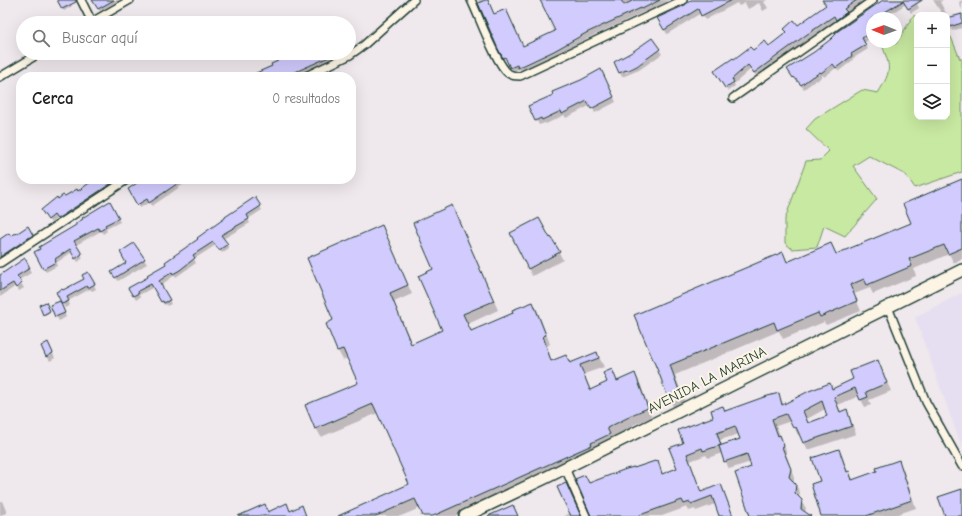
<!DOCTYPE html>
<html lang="es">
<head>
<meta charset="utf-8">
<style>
	:root { --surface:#fff; --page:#f6f6f6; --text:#222; --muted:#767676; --line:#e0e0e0 }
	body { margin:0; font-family:"Comic Neue",sans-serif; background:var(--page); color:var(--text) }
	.controls { position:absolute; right:12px; top:12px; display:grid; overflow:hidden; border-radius:8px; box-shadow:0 4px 16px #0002 }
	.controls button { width:36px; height:36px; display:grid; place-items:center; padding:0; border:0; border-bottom:1px solid var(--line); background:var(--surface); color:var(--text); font:20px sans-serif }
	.compass { position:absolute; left:866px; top:12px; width:36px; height:36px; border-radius:50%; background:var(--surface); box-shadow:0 4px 16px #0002; rotate:271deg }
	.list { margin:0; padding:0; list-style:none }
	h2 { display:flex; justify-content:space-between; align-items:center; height:52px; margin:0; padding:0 16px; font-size:17px }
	h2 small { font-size:13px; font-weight:400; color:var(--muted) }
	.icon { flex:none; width:22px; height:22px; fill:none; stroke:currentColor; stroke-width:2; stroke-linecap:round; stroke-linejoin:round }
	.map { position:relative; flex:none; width:962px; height:516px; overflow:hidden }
	.search { position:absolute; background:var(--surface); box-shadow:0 4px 16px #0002; left:16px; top:16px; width:340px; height:44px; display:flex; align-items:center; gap:10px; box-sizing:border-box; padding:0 14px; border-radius:22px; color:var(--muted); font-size:15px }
	.panel { position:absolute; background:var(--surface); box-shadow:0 4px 16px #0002; left:16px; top:72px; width:340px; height:112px; border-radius:16px }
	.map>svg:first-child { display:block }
	.built { fill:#e6dff1 }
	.green { fill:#c8e9a1; stroke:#74936a }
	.shadow { fill:#0003; fill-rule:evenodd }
	.building { fill:#d1cbfe; stroke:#1f3d34; fill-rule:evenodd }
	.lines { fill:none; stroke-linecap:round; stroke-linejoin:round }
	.minor-casing { stroke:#1f3d34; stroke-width:10 }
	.secondary-casing { stroke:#1f3d34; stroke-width:14 }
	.minor { stroke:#fcf5e5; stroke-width:7 }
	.secondary { stroke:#fcf5e5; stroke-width:11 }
	.labels { text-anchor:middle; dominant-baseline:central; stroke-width:4; stroke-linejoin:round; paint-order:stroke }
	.street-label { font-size:14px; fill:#1f3d34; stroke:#fcf5e5 }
</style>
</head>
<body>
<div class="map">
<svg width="962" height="516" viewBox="0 0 962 516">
	<rect width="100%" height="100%" fill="#efe8ec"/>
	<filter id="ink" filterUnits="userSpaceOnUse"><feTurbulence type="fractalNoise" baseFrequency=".025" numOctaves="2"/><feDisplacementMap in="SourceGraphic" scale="8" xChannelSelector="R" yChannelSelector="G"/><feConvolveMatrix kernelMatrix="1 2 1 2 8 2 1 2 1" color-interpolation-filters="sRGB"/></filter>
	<g filter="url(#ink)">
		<polygon class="built" points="962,293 962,448 915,317"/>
		<path class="green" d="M913,16H917V117H947V34L951,37L960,59H962V172L915,188L906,175L869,156L853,166L877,199L845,236L824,226L817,247L792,249L785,243V219L806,161L820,160L829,151L806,129L815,119L862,90L878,93C893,69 890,67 881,42H890L896,44Z"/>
		<g class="shadow">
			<polygon points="57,0 69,0 72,6 64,11"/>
			<polygon points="94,0 120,0 100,11"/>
			<polygon points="478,0 487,0 494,15 523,47 556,32 541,0 669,0 645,13 644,12 588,38 556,55 522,72 520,69 513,71 508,61 507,62 499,48"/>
			<polygon points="695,0 767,0 764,2 768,8 763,11 759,3 748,9 745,3 739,6 737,3 705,20 701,13 667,34 658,18"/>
			<polygon points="824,0 866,0 846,14 848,17 839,23 837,20 808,39 757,77 751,69 734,84 735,86 728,91 717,76 753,52 768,48 827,6"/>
			<polygon points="885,0 924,0 917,4 919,8 911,13 906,4 887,16 889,18 872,18 872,37 864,43 868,49 852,59 853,60 839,71 836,68 824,77 823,75 817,81 816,80 804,89 791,74 814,53"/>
			<polygon points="933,0 943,0 940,2 947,15 943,15"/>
			<polygon points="962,0 962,10 959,2"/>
			<polygon points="962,13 962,31 961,28 952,31 948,19"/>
			<polygon points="896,28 899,32 896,34"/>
			<path d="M652,40L662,54L639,70L622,77L615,62ZM640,62L641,64L626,73V70Z"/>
			<polygon points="298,53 303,59 315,53 336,53 339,59 312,69 294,77 246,77 252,74 253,75"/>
			<polygon points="603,75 616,102 595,113 591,105 566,118 564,115 546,124 545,123 539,125 529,106"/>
			<polygon points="95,179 126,179 60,223 57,218 51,223 44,214 58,200 78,193"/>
			<polygon points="145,179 190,179 177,189 152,206 150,202 140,208 129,189"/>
			<polygon points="962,182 962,259 954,263 949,254 914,269 916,276 873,294 870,288 854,294 861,311 826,325 824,322 783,339 779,331 675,375 686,405 675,409 669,400 661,376 635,316 783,254 788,263 837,255 913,223"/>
			<polygon points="255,198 262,210 248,219 250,223 223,239 229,248 222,253 216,245 194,259 196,263 176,277 175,275 161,285 171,304 167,306 166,304 164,305 154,287 139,295 140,297 136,300 129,288 149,277"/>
			<polygon points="109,203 120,222 106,229 107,231 103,234 101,231 76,245 83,258 78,262 72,252 56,263 57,266 46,272 36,253"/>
			<polygon points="452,207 457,216 498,310 468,324 472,332 514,314 533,303 538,312 550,344 547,346 552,362 570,364 597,353 604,367 584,374 591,391 608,383 611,370 617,382 635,374 640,383 652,417 633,425 633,427 612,437 614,444 596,454 458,516 419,516 423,514 420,508 401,516 341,516 410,485 378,413 321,437 316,428 359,384 348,358 343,360 338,351 327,324 335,321 386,236 412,294 394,302 412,344 443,331 434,269"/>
			<polygon points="27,228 34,239 0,263 0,240 16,235"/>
			<polygon points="511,234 550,239 555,245 563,260 532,276"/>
			<polygon points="134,245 147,264 118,281 113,272 127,263"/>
			<polygon points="27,263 31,273 19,280 24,288 19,291 16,286 0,297 0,278"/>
			<polygon points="88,273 96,289 92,291 90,289 68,301 70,305 65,308 57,293 63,291 85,280"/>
			<polygon points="45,303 50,313 45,316 40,305"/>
			<polygon points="62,307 66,317 59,321 56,316"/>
			<polygon points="50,348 55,358 50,361 47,356"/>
			<path d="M877,361L891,391L869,400L871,405L865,407L859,396L838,405L841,412L846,411L850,418L856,434L808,450L800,434L798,435L791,421L776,426L784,444L787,454H786L794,477V482L800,492L799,499L806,508L805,513L807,516H751L753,468L751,462L729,469L722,453L708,458L706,455L690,461L701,493L720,486L724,493L733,516H720L715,504L696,511L695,509L689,511L687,507L662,516H592L589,484L657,461L663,474L678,469L684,444L725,412L778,394L784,405L832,390L855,380ZM825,409L828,417L809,423L807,419ZM739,434L741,440L722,446L720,440Z"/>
			<polygon points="839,450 843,458 848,472 854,480 879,472 898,461 903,469 916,508 892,516 823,516 821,482"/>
			<polygon points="566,484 570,491 581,516 564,516 571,513"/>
			<polygon points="2,501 7,513 0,515 0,502"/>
		</g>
		<g class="building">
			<polygon points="57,0 76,0 76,2 62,9"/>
			<polygon points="92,0 114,0 98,9"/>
			<polygon points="485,0 488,0 494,14 506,9 523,46 555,31 540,0 621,0 624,5 634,0 660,0 642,9 641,8 586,33 554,51 518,68 517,65 510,68 505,57 503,58 498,49 478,3"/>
			<polygon points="691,0 732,0 701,16 698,9 664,30 657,18 685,5"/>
			<polygon points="822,0 857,0 844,9 847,12 836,20 834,16 806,35 754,73 748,65 732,79 734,82 725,88 714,71 733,58 734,59 750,47 753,50 765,41 769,46 787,32 784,29 794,20 798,25 826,5"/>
			<polygon points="883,0 922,0 908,9 903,1 885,12 890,18 872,18 872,32 862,38 866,45 851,54 852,56 836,68 833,64 821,73 820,72 813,77 813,76 801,85 794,77 793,78 787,69 814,52 831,39 836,34 835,33"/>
			<polygon points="962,14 962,23 949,27 947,18"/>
			<polygon points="652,38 660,49 637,66 627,71 626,70 619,73 614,62 632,52"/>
			<polygon points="296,53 300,53 303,58 313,53 338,53 284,77 247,77 272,66 271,64 278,61 277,60 284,56 285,58"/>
			<polygon points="601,69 614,97 591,109 587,101 562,114 561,111 542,120 541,118 535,121 528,106 553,95 552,92 581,80"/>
			<polygon points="95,179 118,179 57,219 54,215 48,220 41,210 57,197 58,199 63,195 65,196 77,189 78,191"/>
			<polygon points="143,179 184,179 149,203 147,199 137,205 128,189"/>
			<polygon points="962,179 962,248 948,254 944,245 909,259 912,266 867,285 864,279 850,285 857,301 820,317 818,313 777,330 774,322 670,365 681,396 669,401 660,376 634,315 783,252 787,262 831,243 836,254 911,223 903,204"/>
			<polygon points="255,197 261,206 247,215 249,219 221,235 228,244 219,250 213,242 193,255 195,258 180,270 173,274 172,272 159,281 170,300 164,303 163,301 161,302 151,284 138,291 139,293 133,296 128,288 148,277 147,275 166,264 165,262 198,239 197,238 225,218 225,217"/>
			<polygon points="110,201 119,218 105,225 106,227 100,231 98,228 74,241 82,254 75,259 70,249 55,259 56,262 43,269 34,252 40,249 39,247 76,225 76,223 83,219 82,218"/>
			<polygon points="452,205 494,301 463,314 471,331 513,313 512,310 533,302 546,335 543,336 551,361 566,355 570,363 597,352 599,358 580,365 590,390 607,382 603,373 612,369 617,381 635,373 648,408 629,416 629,417 607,428 610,434 591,443 592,445 433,516 423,516 415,499 376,516 338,516 409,484 373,404 315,429 305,405 358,383 343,349 337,351 326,324 333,320 307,258 382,225 408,285 390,293 411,344 442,330 418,276 433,269 413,223"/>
			<polygon points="539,218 550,238 551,237 560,252 528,269 510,233"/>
			<polygon points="28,226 33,235 0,257 0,239 9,233 11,236 16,233 16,234"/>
			<polygon points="134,243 145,259 115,278 111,272 126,263 120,252"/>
			<polygon points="25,258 30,268 17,276 22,283 16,288 13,283 0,291 0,275"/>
			<polygon points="88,272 95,284 88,288 87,286 67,297 69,301 62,304 56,292 62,289 63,290 84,279 82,275"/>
			<polygon points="60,301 65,313 55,317 50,305"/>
			<polygon points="46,302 50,311 43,315 39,305"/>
			<polygon points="48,342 53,353 46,357 41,346"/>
			<path d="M878,360L887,383L866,392L868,397L860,400L855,388L834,397L840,412L847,409L852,426L803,443L796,427L793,428L786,414L772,419L778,436L780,435L784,446L782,447L791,469L789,477L796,484L795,493L802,500L801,509L811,516H750L735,473L751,467L747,454L724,462L719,446L740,439L735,426L717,433L721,445L703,451L702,448L687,454L701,492L721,484L733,516H719L712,496L691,504L690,502L684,504L682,500L637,516H591L575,479L585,475L589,483L626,469L634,467V468L658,460L662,474L677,468L669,448L683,443L678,430L713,417L711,410L723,406L725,411L764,397L779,393L782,405L809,391L830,383L832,389L853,379L850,371ZM822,401L827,416L808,423L803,411Z"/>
			<polygon points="839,449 847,472 849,471 852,480 877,471 876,468 899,460 912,500 866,516 821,516 811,484 820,481 812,458"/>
			<polygon points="566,483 581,516 571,516 562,498 557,487"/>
			<polygon points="962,489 962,516 945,516 938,497"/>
			<polygon points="287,503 290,511 302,505 306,516 238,516 265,504 268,512"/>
			<polygon points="513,505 518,516 488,516"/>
		</g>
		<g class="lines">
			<defs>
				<g id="minor">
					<polyline points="81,0 92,22"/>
					<path d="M471,0C479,16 496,64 508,73C512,76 515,76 520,76L683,0"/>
					<polyline points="90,23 130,0"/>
					<polyline points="0,77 40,53"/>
					<polyline points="304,77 350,55 364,45 414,0"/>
					<polyline points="733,98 873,0"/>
					<polyline points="0,263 128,179"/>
					<polyline points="888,307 926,402 962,466"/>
					<polyline points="565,468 586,516"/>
				</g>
				<polyline id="secondary" points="465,516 545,478 962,270"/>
			</defs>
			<use href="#minor" class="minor-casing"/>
			<use href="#secondary" class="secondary-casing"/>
			<use href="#minor" class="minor"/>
			<use href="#secondary" class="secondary"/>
		</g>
	</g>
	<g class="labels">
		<g class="street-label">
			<text transform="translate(707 380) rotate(-27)">AVENIDA LA MARINA</text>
		</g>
	</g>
</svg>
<div class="controls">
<button>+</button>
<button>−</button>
<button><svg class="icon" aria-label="layers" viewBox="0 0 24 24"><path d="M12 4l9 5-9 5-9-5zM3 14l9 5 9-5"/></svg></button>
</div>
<svg class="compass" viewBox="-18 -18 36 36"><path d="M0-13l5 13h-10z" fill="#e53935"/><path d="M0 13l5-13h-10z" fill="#767676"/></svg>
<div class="search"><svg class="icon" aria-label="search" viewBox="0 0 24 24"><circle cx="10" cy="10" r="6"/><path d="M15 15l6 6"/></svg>Buscar aquí</div>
<section class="panel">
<h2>Cerca<small>0 resultados</small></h2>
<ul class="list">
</ul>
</section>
</div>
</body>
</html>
